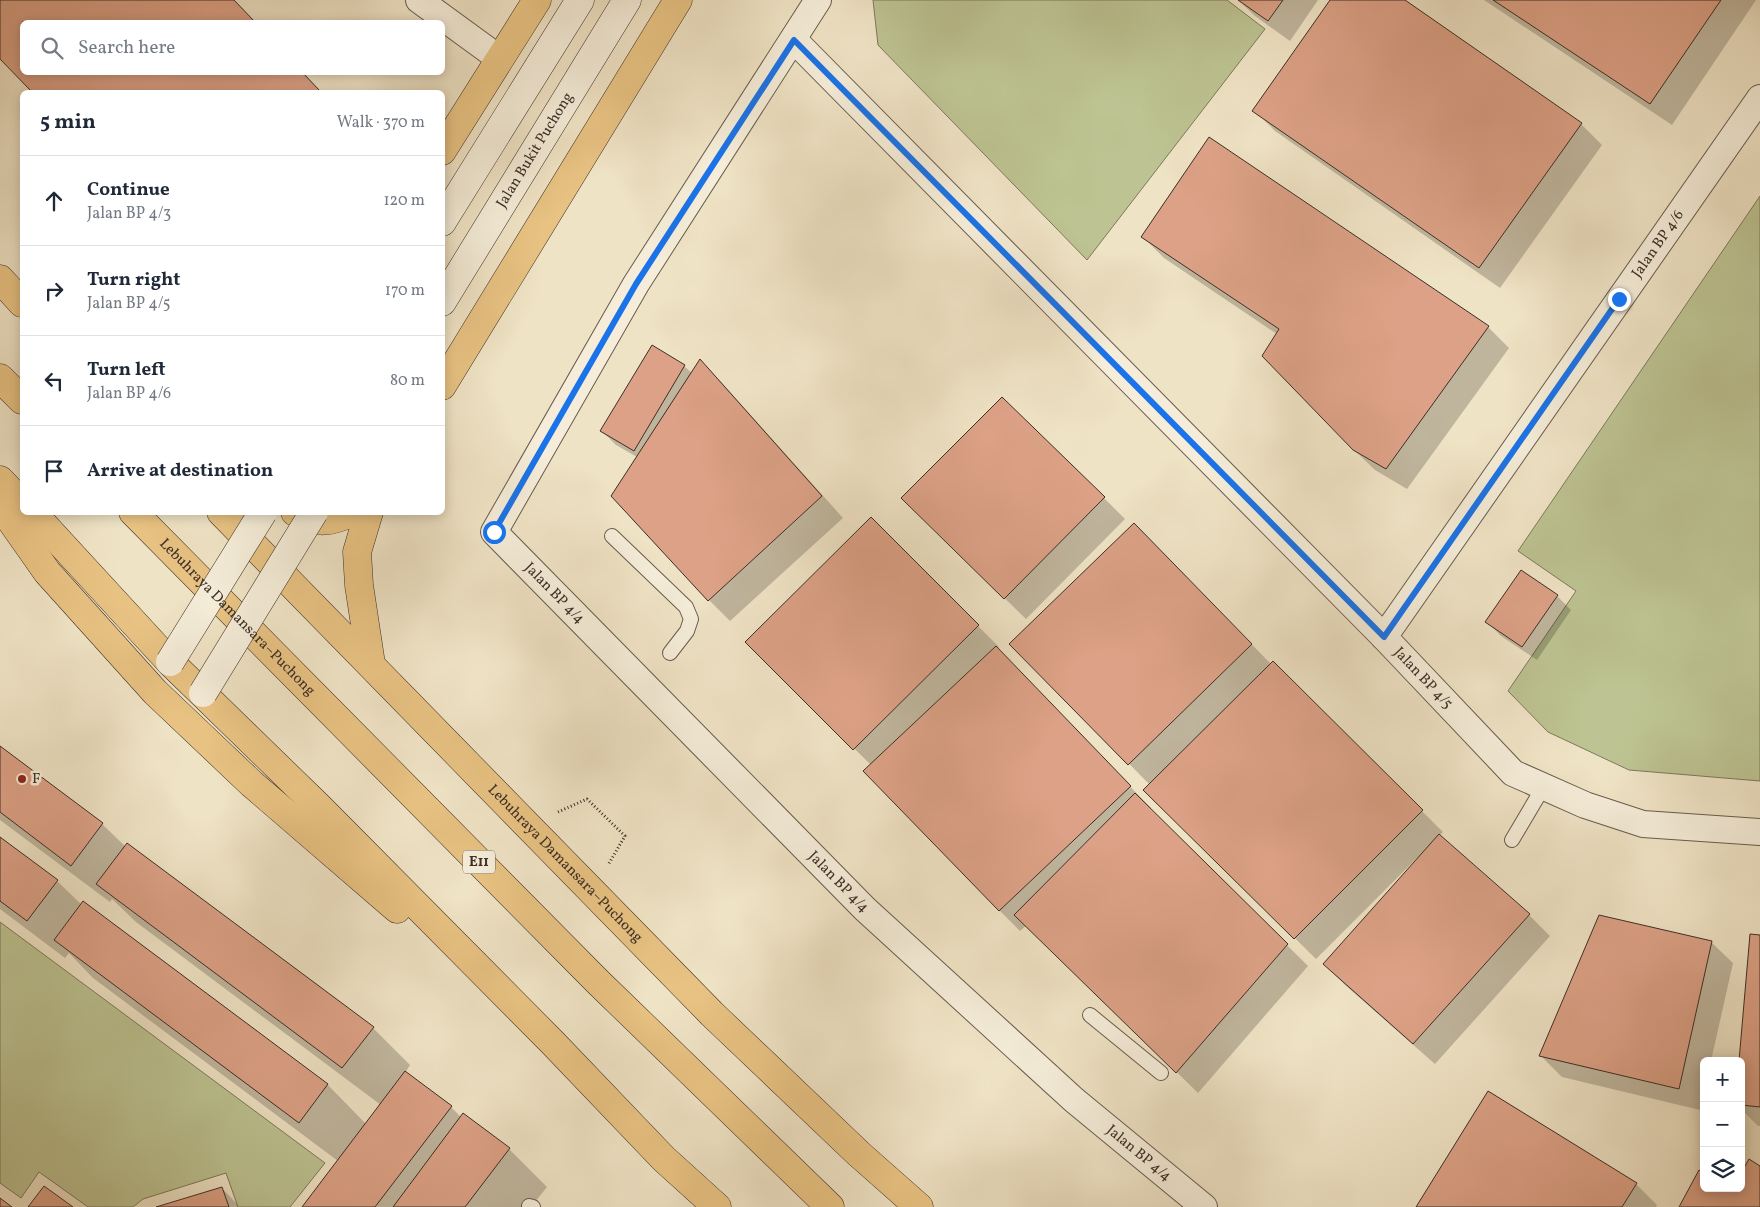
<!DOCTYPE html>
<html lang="en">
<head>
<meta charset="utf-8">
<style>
	:root { --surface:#fff; --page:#f6f6f7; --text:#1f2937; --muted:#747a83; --line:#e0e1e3 }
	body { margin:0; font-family:Vollkorn,serif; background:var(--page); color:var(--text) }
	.controls { position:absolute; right:15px; bottom:15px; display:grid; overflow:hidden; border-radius:8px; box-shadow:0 2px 12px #0003 }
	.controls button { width:45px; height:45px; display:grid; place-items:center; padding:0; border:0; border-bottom:1px solid var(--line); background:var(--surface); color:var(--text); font:25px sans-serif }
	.stop { position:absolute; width:15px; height:15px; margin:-11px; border:4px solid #1a73e8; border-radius:50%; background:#fff }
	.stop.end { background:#1a73e8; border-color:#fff; box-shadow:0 1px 5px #0008 }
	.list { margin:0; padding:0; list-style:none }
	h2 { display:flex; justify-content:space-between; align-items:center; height:65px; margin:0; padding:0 20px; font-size:21px }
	h2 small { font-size:16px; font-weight:400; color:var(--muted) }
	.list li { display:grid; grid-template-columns:32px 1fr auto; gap:15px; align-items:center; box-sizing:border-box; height:90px; padding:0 20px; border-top:1px solid var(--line) }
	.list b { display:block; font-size:19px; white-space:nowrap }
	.list p { margin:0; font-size:16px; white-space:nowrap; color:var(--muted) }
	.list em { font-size:16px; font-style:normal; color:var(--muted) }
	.icon { flex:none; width:28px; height:28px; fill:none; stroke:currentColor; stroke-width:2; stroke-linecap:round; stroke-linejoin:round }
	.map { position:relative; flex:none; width:1760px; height:1207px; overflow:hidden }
	.search { position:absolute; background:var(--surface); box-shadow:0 2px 12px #0003; left:20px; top:20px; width:425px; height:55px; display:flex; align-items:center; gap:12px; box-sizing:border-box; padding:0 18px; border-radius:8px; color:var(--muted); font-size:19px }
	.panel { position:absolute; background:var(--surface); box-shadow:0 2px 12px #0003; left:20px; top:90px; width:425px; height:425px; border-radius:8px }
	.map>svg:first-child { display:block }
	.green { fill:#bdc392; stroke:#7c795c }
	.shadow { fill:#0003 }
	.building { fill:#dca186; stroke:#3c2f27 }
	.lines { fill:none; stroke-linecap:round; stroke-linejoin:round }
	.lane-casing { stroke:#695c4e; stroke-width:16 }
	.street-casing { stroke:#695c4e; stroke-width:28 }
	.secondary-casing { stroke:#3c2f27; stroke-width:29 }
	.highway-casing { stroke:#3c2f27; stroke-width:29 }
	.path { stroke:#3c2f27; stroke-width:3; stroke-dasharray:1 2.5; stroke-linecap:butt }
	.lane { stroke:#f5edd9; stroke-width:14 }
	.street { stroke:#f5edd9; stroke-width:26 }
	.secondary { stroke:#f5edd9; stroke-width:28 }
	.highway { stroke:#e8c282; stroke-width:28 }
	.secondary-bridge-casing { stroke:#3c2f27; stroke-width:29; stroke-linecap:butt }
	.secondary-bridge { stroke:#f5edd9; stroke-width:28 }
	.route { stroke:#1a73e8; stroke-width:6 }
	.poi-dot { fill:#8f2418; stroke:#f5edd9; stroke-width:2 }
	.labels { text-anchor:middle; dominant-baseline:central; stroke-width:5; stroke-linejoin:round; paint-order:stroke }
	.shield { fill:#f5edd9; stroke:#74685c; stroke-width:1 }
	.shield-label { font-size:14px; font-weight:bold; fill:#3c2f27 }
	.street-label { font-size:15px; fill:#3c2f27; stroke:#f5edd9 }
	.poi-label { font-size:15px; fill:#3c2f27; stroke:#f5edd9; text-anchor:start }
</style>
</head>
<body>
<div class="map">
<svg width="1760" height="1207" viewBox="0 0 1760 1207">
	<rect width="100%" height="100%" fill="#efe3c5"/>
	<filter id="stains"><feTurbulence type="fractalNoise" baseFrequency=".004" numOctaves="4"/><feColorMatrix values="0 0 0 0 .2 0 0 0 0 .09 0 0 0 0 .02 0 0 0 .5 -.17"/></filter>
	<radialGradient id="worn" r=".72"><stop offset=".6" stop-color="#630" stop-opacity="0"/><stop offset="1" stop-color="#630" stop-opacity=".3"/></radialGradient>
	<g class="green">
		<polygon points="873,0 1227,0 1265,29 1087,260 878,45"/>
		<polygon points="1760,196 1760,781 1629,770 1548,732 1508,691 1576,591 1518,551"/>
		<polygon points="0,922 325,1163 290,1207 238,1207 226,1173 143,1199 133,1207 88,1207 39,1172 21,1198 0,1183"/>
	</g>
	<g class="shadow">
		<polygon points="0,0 234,0 255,22 22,22 22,72 302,72 321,92 33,92 0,57"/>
		<polygon points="1238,0 1318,0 1290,41 1255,16"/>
		<polygon points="1332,0 1403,0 1581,124 1602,145 1500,288 1275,131 1254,110"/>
		<polygon points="1484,0 1756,0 1672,125"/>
		<polygon points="1143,237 1488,327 1509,348 1407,489 1375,470 1353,449 1277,334 1164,258"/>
		<polygon points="700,361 721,382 843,518 730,621 709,600 637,457 616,445 602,431 684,366 692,373"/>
		<polygon points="1104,498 1125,519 1026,619 924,519"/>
		<polygon points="871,519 999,647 997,649 1151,808 1150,809 1308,966 1198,1093 1027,925 1020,931 999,910 871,765 747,642"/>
		<polygon points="1155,546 1271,664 1273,663 1443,832 1439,836 1529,915 1550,936 1435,1064 1345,985 1324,964 1419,859 1418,857 1316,959 1145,790 1150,785 1011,644"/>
		<polygon points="1522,572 1557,596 1571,610 1537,660 1501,636 1487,622"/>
		<polygon points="0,747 102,824 126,847 373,1028 410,1065 405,1073 451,1107 462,1118 509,1149 547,1187 531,1207 303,1207 338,1161 93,978 69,953 65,958 0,909 0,838 57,881 82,905 84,903 328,1085 366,1124 381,1105 136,922 112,899 110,902 0,820"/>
		<polygon points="1760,936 1760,1126 1758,1126 1741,1109 1741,1061"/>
		<polygon points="1711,942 1733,963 1711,1061 1704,1061 1704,1093 1700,1110 1562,1077 1541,1056"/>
		<polygon points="1636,1184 1657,1205 1656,1207 1418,1207"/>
		<polygon points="222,1188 236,1203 238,1207 160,1207"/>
	</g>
	<g class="building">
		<polygon points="0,0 234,0 255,22 22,22 22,72 302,72 321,92 32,92 0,59"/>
		<polygon points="1238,0 1283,0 1268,21"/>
		<polygon points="1330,0 1405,0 1582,123 1479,268 1252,111"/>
		<polygon points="1493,0 1721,0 1650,104"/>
		<polygon points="1209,137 1489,326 1386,469 1353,450 1262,356 1279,329 1141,237"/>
		<polygon points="652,345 685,365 634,451 600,431"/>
		<polygon points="700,359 822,496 708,601 611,496"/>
		<polygon points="1002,397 1105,497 1004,599 901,498"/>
		<polygon points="871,517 979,625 853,750 745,642"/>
		<polygon points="1134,523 1252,644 1128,765 1009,644"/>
		<polygon points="1521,570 1558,595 1522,647 1485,622"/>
		<polygon points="996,646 1131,786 999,911 863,771"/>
		<polygon points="1273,661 1423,810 1294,939 1143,790"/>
		<polygon points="0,746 103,823 71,866 0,812"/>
		<polygon points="1135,793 1288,944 1176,1073 1014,915"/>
		<polygon points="1439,834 1530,914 1413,1044 1323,964"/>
		<polygon points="0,837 58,880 27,921 0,901"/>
		<polygon points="127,843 374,1027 342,1068 96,884"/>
		<polygon points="83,901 328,1084 299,1123 54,940"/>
		<polygon points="1599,915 1712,941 1679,1089 1539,1056"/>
		<polygon points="1750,934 1760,935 1760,1107 1741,1105 1741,1061 1739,1061"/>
		<polygon points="405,1071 452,1106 375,1207 302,1207"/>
		<polygon points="1488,1091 1637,1183 1622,1207 1416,1207"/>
		<polygon points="463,1113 510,1148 465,1207 393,1207"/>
		<polygon points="1749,1159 1760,1166 1760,1207 1679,1207 1699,1170 1704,1173 1704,1188 1741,1188 1741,1173"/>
		<polygon points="44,1186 73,1207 28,1207"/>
		<polygon points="222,1187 229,1207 156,1207"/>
		<polygon points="0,1198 12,1207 0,1207"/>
	</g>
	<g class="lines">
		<defs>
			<g id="lane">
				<polyline points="612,536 686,607 691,619 687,631 670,653"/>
				<polyline points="1512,840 1544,786"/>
				<polyline points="1090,1015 1161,1073"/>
				<polyline points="529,1206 533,1207"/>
			</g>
			<g id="street">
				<polyline points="419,0 500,59"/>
				<path id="s1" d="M818,0L636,284L494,532L865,909L1074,1100L1204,1207"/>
				<path id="s2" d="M794,40L1384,637L1513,773L1585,805L1643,824L1760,832"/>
				<path id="s3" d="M1384,637L1760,98"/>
			</g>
			<g id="secondary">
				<polyline points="442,222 580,0"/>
				<path id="s4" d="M442,302L627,0"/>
			</g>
			<g id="highway">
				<polyline points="442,151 537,0"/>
				<polyline points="0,279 22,303"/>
				<polyline points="0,378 22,400"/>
				<polyline points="442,386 678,0"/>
				<polyline points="0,480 22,503"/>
				<polyline points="0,505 47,572 155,692 252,784 397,909"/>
				<polyline points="32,512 170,662 319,807 552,1042 664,1159 717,1207"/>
				<path id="s5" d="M133,512L598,982L830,1207"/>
				<path id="s6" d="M221,512L712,1014L859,1154L919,1207"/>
				<path d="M295,512C316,525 332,522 353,512"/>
				<polyline points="369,512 357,552 359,585 371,664"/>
			</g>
		</defs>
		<use href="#lane" class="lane-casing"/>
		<use href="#street" class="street-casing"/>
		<use href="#secondary" class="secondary-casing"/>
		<use href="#highway" class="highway-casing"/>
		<polyline class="path" points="558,812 587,799 625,836 608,865"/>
		<use href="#lane" class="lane"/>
		<use href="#street" class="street"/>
		<use href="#secondary" class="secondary"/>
		<use href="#highway" class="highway"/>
		<defs>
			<g id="secondary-bridge">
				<polyline points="170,662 263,512"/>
				<polyline points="203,693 314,512"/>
			</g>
		</defs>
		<use href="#secondary-bridge" class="secondary-bridge-casing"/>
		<use href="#secondary-bridge" class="secondary-bridge"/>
	</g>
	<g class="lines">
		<polyline class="route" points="494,532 636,284 794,40 1384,637 1619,299"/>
	</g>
	<circle class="poi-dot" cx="22" cy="779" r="5"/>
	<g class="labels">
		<rect class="shield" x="463" y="850.5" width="32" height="23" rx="4"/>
		<g class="shield-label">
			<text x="479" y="862">E11</text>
		</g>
		<g class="street-label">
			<text stroke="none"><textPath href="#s4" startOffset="178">Jalan Bukit Puchong</textPath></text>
			<text stroke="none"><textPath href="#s3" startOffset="479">Jalan BP 4/6</textPath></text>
			<text stroke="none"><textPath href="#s1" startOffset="709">Jalan BP 4/4</textPath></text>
			<text stroke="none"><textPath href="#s5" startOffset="148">Lebuhraya Damansara–Puchong</textPath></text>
			<text stroke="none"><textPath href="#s2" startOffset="896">Jalan BP 4/5</textPath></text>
			<text stroke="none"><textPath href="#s6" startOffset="492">Lebuhraya Damansara–Puchong</textPath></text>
			<text stroke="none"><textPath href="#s1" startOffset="1114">Jalan BP 4/4</textPath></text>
			<text stroke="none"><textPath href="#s1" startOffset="1519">Jalan BP 4/4</textPath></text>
		</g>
		<g class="poi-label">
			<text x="32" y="779">F</text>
		</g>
	</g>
	<rect width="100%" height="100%" filter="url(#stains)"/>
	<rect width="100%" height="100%" fill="url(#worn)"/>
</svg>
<div class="controls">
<button>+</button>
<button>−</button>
<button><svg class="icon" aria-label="layers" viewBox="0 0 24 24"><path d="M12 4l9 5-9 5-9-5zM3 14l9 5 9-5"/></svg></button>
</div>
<div class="stop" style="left:494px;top:532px"></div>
<div class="stop end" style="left:1619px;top:299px"></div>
<div class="search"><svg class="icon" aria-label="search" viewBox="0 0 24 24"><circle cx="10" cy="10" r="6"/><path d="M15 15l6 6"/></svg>Search here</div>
<section class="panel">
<h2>5 min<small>Walk · 370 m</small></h2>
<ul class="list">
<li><svg class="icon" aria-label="ahead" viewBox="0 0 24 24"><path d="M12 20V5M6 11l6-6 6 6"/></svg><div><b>Continue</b><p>Jalan BP 4/3</p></div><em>120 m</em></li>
<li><svg class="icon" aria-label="right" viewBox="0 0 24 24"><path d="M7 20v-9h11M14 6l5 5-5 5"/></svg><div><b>Turn right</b><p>Jalan BP 4/5</p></div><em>170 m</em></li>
<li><svg class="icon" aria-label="left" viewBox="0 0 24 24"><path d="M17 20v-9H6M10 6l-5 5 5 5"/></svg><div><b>Turn left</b><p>Jalan BP 4/6</p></div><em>80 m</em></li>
<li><svg class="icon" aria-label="arrive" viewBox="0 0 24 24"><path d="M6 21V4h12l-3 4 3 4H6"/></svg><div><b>Arrive at destination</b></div></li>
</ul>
</section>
</div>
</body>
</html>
